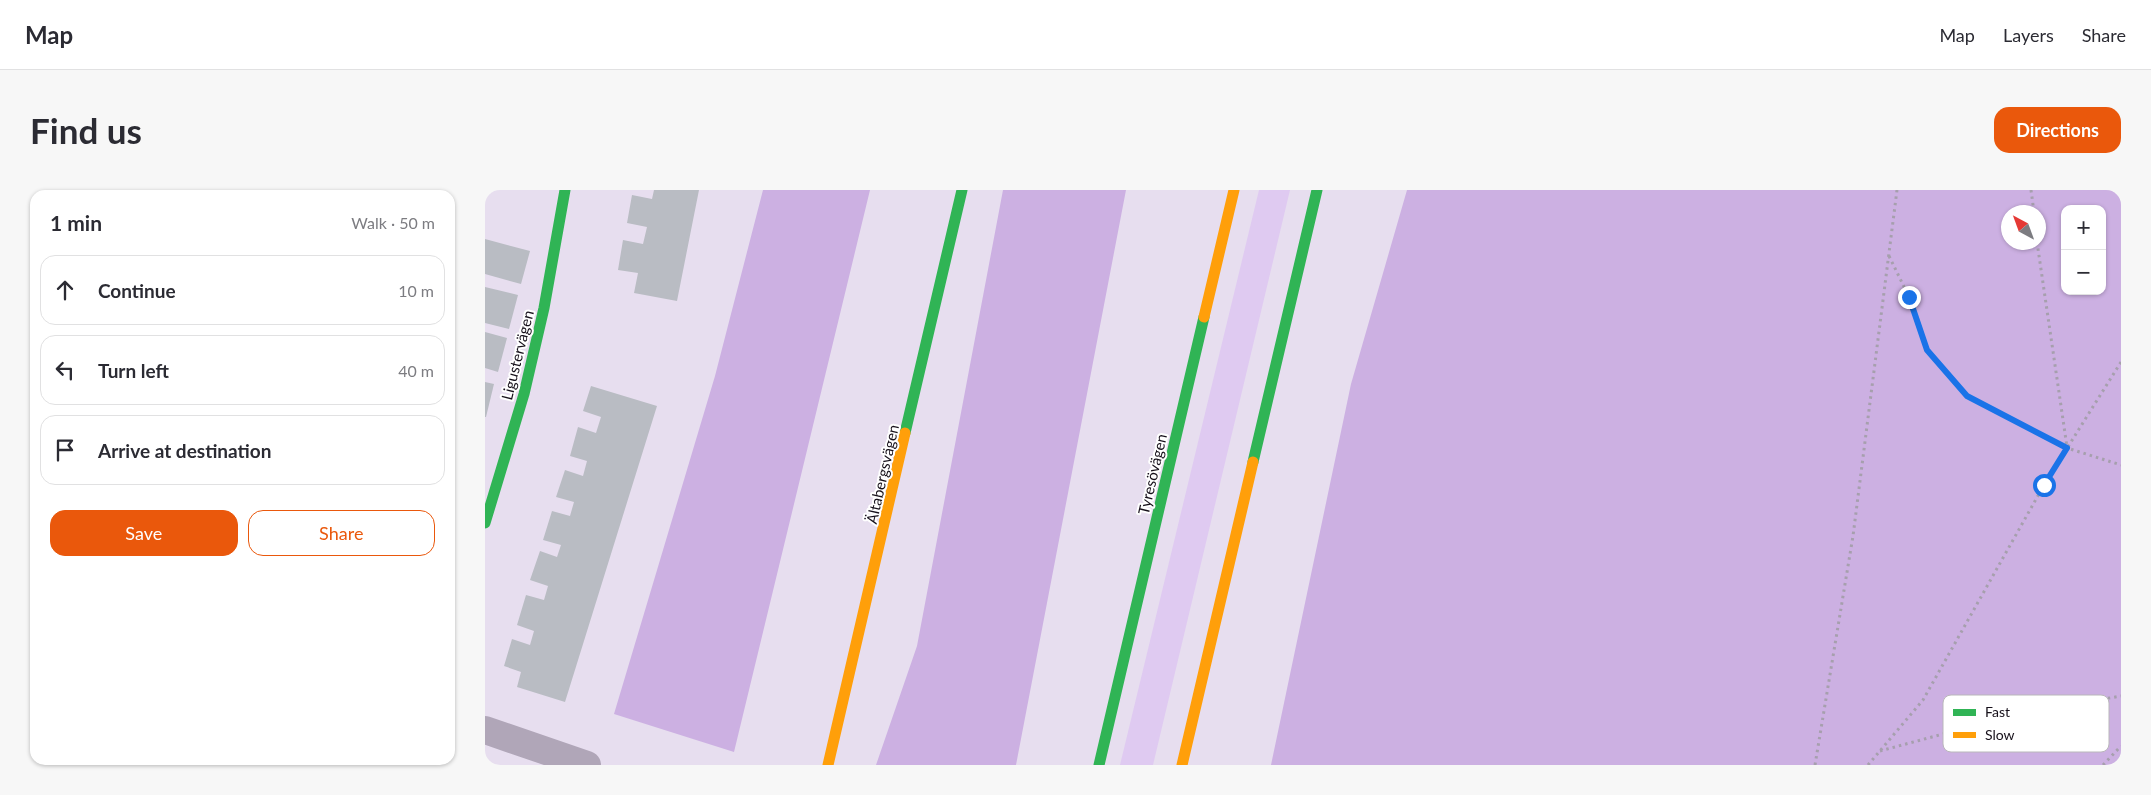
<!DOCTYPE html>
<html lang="en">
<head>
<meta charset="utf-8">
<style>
	:root { --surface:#fff; --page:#f7f7f7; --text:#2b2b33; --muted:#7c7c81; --line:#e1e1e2; --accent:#ea580c }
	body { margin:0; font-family:Lato,sans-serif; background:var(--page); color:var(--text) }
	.controls { position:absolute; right:15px; top:15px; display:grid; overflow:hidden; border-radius:10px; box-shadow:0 1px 4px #0004 }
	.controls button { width:45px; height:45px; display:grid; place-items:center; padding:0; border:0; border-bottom:1px solid var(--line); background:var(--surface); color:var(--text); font:25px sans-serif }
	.compass { position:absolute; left:1516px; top:15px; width:45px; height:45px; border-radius:50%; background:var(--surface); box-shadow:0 1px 4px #0004; rotate:319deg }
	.stop { position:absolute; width:15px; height:15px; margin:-11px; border:4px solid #1a73e8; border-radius:50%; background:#fff }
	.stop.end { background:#1a73e8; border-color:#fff; box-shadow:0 1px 5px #0008 }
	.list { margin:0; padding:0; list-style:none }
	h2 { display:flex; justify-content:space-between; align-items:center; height:65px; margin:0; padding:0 20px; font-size:21px }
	h2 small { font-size:16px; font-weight:400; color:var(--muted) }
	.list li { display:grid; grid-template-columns:32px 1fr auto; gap:15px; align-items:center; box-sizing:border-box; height:70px; margin:0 10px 10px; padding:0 10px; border:1px solid var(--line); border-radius:15px }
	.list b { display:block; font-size:19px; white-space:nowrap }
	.list em { font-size:16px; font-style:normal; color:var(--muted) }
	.actions { display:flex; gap:10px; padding:15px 20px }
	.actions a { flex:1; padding:11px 0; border:1px solid var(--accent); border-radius:15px; text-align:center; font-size:18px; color:var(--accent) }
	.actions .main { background:var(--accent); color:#fff }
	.icon { flex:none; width:28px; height:28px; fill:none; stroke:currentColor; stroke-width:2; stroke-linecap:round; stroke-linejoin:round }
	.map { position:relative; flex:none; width:1636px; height:575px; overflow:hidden; border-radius:15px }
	header { display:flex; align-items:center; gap:30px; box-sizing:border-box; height:70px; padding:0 25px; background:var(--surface); border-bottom:1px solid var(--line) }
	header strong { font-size:24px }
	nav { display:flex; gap:28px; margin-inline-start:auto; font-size:18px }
	.intro { display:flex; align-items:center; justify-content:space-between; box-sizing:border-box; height:120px; padding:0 30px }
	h1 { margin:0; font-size:35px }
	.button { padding:12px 22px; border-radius:15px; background:var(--accent); color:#fff; font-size:18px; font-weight:700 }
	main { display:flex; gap:30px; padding:0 30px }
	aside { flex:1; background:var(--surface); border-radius:15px; box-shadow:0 1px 4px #0004 }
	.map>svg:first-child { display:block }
	.green { fill:#dfcaf1 }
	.forest { fill:#ccb0e2; fill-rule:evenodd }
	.building { fill:#b9bcc3 }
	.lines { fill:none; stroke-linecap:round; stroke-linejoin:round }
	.path { stroke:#a69fad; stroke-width:3; stroke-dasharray:2.5 4; stroke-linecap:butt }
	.street { stroke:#b0a6b8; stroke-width:28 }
	.fast { stroke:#30b455; stroke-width:11 }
	.slow { stroke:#ff9f0a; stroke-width:11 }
	.route { stroke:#1a73e8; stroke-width:6 }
	.labels { text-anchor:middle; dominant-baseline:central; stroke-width:4; stroke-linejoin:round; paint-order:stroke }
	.street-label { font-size:15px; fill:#16101a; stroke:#fff }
	.key { fill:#fff; stroke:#b9b7ba; stroke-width:1 }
	.key-label { font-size:14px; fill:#16101a }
</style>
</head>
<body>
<header>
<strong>Map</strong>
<nav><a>Map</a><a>Layers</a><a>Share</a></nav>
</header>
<div class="intro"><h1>Find us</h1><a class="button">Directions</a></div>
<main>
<aside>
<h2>1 min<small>Walk · 50 m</small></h2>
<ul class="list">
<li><svg class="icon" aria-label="ahead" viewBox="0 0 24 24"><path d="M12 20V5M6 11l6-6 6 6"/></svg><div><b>Continue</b></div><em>10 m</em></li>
<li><svg class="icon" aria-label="left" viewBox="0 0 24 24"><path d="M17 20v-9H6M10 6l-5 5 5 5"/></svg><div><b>Turn left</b></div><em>40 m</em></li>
<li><svg class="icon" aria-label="arrive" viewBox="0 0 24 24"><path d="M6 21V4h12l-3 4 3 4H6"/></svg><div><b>Arrive at destination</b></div></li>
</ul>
<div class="actions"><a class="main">Save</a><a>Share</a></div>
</aside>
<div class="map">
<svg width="1636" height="575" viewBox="0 0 1636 575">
	<rect width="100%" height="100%" fill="#e7deef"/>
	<polygon class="green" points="774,0 805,0 668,575 635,575"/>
	<g class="forest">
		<polygon points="278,0 385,0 249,562 129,524 230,186"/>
		<polygon points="518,0 641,0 531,575 391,575 432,456"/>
		<path d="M922,0H1636V575H786L866,194ZM1580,19H1617V101H1580ZM1554,22V52H1524V22Z"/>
	</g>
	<g class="building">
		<polygon points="169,0 214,0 192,111 149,103 153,83 133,80 138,50 158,54 162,37 142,33 147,5 167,9"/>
		<polygon points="0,49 45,61 36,94 0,84"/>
		<polygon points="0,97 33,105 24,139 0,133"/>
		<polygon points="0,142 22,148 13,182 0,178"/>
		<polygon points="0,192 9,194 1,227 0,227"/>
		<polygon points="106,196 172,216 80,512 32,497 36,482 19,476 27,449 45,455 49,441 32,435 41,405 59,410 63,396 45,390 55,361 72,367 76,355 58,350 67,321 85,326 89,312 71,307 80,280 98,286 102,271 85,266 93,237 111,243 116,227 98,221"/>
	</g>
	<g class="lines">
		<g class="path">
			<polyline points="1546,0 1549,22"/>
			<polyline points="1552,52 1582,257"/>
			<polyline points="1404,66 1424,107 1442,160 1482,206 1582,258 1636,275"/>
			<polyline points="1395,561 1532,524 1636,506"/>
			<polyline points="1330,575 1368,346 1412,0"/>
			<polyline points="1383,575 1438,510 1559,295 1636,172"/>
			<polyline points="1618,575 1636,556"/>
		</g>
		<polyline class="street" points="0,540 102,575"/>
		<g class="fast">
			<polyline points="420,243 477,0"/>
			<polyline points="768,272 832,0"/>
			<polyline points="0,333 39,204 59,118 80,0"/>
			<polyline points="614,575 719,127"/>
		</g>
		<g class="slow">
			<polyline points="719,127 749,0"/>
			<polyline points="343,575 420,243"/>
			<polyline points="697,575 768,272"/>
		</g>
	</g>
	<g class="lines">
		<polyline class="route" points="1424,107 1442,160 1482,206 1582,258 1559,295"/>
	</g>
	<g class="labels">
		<g class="street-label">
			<text transform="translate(32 165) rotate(-76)">Ligustervägen</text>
			<text transform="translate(397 284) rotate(-77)">Ältabergsvägen</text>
			<text transform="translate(667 284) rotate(-77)">Tyresövägen</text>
		</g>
	</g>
	<rect x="1458" y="505" width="166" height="57" rx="8" class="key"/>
	<rect x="1468" y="519" width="23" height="7" fill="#30b455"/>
	<rect x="1468" y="542" width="23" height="6" fill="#ff9f0a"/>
	<g class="key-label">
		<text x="1500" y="527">Fast</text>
		<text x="1500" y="550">Slow</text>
	</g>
</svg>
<div class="controls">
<button>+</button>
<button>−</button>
</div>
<svg class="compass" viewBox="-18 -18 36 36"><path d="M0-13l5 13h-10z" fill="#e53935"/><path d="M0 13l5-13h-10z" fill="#7c7c81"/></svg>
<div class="stop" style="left:1559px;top:295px"></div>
<div class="stop end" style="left:1424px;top:107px"></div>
</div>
</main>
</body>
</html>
